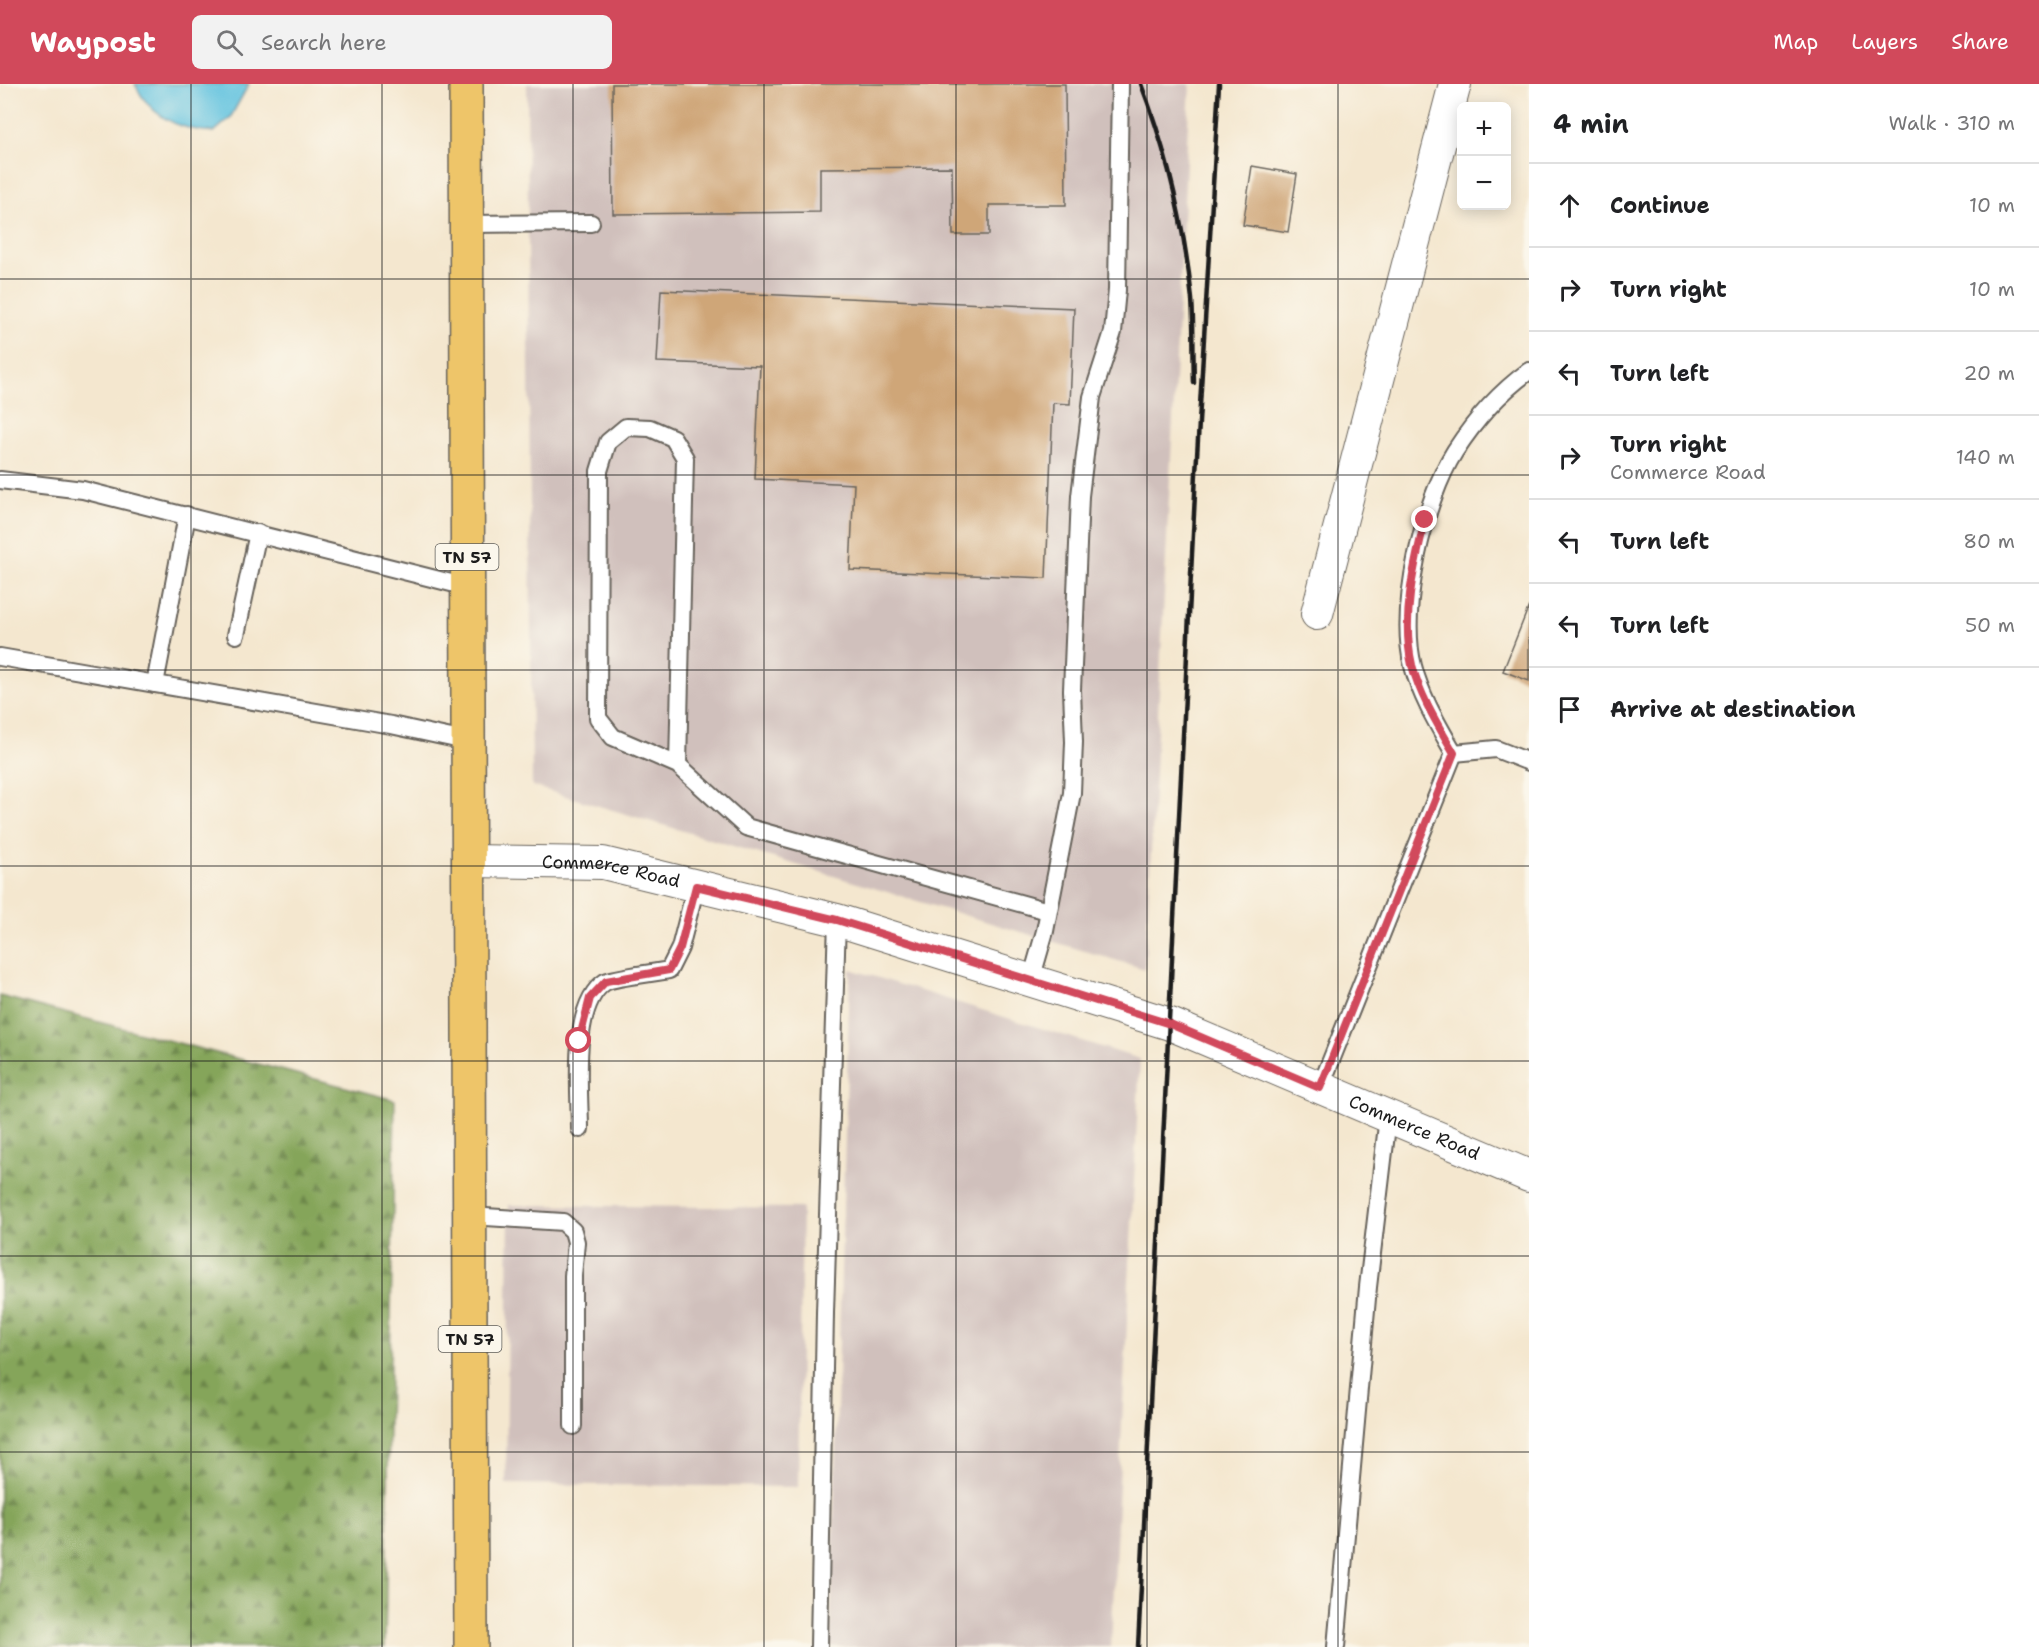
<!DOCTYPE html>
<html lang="en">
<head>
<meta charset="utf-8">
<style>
	:root { --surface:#fff; --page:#f2f2f2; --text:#202124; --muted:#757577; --line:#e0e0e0; --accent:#d1495b }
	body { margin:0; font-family:"Shantell Sans",sans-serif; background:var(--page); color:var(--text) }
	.controls { position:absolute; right:18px; top:18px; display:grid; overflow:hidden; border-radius:9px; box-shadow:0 3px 15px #0003 }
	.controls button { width:54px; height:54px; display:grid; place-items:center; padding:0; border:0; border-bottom:2px solid var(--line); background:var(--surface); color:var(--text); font:30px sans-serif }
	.stop { position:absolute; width:18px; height:18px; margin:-14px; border:4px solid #d1495b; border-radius:50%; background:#fff }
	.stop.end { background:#d1495b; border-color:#fff; box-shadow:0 2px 6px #0008 }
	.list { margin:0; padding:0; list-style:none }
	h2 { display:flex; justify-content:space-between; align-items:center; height:78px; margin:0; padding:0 24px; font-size:26px }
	h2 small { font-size:20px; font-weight:400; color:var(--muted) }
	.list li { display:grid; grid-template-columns:39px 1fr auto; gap:18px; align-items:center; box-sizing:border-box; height:84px; padding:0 24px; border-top:2px solid var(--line) }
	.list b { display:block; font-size:22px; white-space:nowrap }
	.list p { margin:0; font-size:20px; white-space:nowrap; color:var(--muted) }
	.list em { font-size:20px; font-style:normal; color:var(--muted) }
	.icon { flex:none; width:33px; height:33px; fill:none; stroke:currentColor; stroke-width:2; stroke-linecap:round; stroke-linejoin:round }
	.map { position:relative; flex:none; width:1529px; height:1563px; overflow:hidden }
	header { display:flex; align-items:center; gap:36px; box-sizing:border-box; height:84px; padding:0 30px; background:var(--accent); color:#fff }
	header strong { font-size:28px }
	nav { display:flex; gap:33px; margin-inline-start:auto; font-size:21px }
	.search { width:420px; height:54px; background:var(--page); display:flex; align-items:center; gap:15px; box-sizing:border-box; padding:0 21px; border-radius:9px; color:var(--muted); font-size:22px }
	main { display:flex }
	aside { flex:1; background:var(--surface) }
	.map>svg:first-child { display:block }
	.industrial { fill:#d0c0bc }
	.forest { fill:url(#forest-firs); stroke:#50603b; stroke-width:1.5 }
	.water { fill:#61c2df; stroke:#3e6f7e; stroke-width:1.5 }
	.building { fill:#cfa678 }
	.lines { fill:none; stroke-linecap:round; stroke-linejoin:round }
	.service-casing { stroke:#68635b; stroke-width:20 }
	.minor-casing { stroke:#68635b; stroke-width:34 }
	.primary-casing { stroke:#68635b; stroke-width:36 }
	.service { stroke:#fff; stroke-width:16 }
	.minor { stroke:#fff; stroke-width:32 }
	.primary { stroke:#eec569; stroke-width:33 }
	.rail { stroke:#1c1c1c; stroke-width:4.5 }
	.route { stroke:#d1495b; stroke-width:8 }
	.grid { fill:none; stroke:#1c1c1c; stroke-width:1.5; stroke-opacity:0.55 }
	.labels { text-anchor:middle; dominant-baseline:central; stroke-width:6; stroke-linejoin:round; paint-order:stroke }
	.shield { fill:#fbf7ec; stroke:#5f5e5a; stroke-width:1.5 }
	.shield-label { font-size:16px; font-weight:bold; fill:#1c1c1c }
	.street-label { font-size:18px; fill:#1c1c1c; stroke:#fbf7ec }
</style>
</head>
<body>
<header>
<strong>Waypost</strong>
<div class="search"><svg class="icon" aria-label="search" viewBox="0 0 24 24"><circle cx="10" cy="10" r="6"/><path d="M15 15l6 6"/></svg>Search here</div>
<nav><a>Map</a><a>Layers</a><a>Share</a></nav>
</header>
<main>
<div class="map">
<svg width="1529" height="1563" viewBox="0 0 1529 1563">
	<defs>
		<pattern id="forest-firs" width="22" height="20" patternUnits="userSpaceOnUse" patternTransform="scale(1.5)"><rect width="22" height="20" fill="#85a55a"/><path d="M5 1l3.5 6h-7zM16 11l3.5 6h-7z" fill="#6c864a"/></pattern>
	</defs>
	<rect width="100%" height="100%" fill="#fbf7ec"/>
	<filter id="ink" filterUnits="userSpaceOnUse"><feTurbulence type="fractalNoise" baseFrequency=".0167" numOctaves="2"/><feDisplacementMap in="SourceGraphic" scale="12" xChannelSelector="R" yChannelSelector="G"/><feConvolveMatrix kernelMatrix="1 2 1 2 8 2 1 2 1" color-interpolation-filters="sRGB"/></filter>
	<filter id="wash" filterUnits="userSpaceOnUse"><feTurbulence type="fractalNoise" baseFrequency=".008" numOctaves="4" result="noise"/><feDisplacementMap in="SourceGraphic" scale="24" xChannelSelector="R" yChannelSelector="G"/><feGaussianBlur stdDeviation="1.35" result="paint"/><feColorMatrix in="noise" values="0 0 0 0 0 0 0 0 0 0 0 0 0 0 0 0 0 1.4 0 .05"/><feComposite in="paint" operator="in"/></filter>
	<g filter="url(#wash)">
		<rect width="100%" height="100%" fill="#f4e7cf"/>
		<g class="industrial">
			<polygon points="527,0 1190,0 1145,885 532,702"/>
			<polygon points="850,885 1140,975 1111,1563 830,1563"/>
			<polygon points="509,1121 802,1124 798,1403 506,1400"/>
		</g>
		<polygon class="forest" points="0,912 395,1016 385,1563 0,1563"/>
		<path class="water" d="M135,0H249L230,34L214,48C179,46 150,33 135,0Z"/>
		<g id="blocks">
			<g class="building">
				<polygon points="612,0 1065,0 1066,121 989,121 989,151 953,151 952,83 820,84 820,128 613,130"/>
				<polygon points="1252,82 1297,90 1288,148 1243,141"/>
				<polygon points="661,206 1074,224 1070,320 1053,319 1046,494 850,486 854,400 755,395 760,282 657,278"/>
				<polygon points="1529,522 1529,597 1503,587"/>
			</g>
		</g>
	</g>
	<g filter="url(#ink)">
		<use href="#blocks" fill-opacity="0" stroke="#68635b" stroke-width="1.5"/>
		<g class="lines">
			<defs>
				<g id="service">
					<polyline points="466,140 591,139"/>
					<polyline points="0,396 83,406 467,503"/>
					<polyline points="236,551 258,449"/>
					<polyline points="0,573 391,641 470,658"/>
					<polyline points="155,600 187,431"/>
					<path d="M1454,669C1438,641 1421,613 1413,582C1398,525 1424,416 1455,367C1475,336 1500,308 1529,287"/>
					<polyline points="1454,669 1496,665 1529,678"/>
					<polyline points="678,681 685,374 673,354 650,344 626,343 608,358 599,387 598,634 613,653 678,681 746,743 1048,827"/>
					<polyline points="1031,896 1045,847 1072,709 1074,658 1072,606 1080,412 1092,313 1113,248 1117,206 1120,0"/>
					<polyline points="1320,1004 1454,669"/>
					<path d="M580,1045C580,1008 570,921 605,898C614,893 656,889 669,886L680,864L696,802"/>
					<polyline points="470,1132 563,1138 573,1147 576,1158 573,1192 573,1342"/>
					<polyline points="819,1563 825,1229 837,836"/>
					<polyline points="1336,1563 1368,1203 1388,1033"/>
				</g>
				<g id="minor">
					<polyline points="1317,530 1455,0"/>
					<path id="s1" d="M470,777L603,779L837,836L1170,940L1529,1092"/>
				</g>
				<polyline id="primary" points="466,0 471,1563"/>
			</defs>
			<use href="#service" class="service-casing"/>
			<use href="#minor" class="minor-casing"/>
			<use href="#primary" class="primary-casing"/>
			<use href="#service" class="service"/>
			<use href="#minor" class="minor"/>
			<use href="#primary" class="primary"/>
			<g class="rail">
				<path d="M1141,0C1168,70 1184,141 1192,215C1194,243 1193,271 1194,299"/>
				<polyline points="1138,1563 1196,389 1219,0"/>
			</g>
		</g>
	</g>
	<g class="lines" filter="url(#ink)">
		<path class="route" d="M579,957L590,914L606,897L669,886L680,864L696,802L837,836L1170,940L1320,1004L1454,669C1438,641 1420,612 1412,581C1401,534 1414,482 1425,436"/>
	</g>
	<path class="grid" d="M191,0V1563M382,0V1563M573,0V1563M764,0V1563M956,0V1563M1147,0V1563M1338,0V1563M0,195H1529M0,391H1529M0,586H1529M0,782H1529M0,977H1529M0,1172H1529M0,1368H1529"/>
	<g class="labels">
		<g class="shield">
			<rect x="435.5" y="460" width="63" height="26" rx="4.5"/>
			<rect x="438.5" y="1242" width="63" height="26" rx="4.5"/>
		</g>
		<g class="shield-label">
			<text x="467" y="473">TN 57</text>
			<text x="470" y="1255">TN 57</text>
		</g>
		<g class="street-label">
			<text stroke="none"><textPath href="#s1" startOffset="142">Commerce Road</textPath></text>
			<text stroke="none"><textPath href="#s1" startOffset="988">Commerce Road</textPath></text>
		</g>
	</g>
</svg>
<div class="controls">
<button>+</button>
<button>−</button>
</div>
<div class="stop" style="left:579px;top:957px"></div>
<div class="stop end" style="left:1425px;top:436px"></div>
</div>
<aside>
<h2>4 min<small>Walk · 310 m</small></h2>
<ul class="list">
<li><svg class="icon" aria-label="ahead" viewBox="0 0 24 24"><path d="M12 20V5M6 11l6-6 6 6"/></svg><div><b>Continue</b></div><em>10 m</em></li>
<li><svg class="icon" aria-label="right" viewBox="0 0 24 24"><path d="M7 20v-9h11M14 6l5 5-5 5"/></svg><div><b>Turn right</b></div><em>10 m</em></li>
<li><svg class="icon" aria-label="left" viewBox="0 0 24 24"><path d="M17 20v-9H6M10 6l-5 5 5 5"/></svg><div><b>Turn left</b></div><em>20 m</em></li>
<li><svg class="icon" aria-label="right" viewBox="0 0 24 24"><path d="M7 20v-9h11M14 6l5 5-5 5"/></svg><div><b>Turn right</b><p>Commerce Road</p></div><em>140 m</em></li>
<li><svg class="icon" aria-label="left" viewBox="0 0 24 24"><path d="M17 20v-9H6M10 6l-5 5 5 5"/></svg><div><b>Turn left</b></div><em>80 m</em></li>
<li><svg class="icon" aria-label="left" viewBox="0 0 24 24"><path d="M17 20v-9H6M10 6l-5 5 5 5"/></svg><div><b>Turn left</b></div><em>50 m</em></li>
<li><svg class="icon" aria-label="arrive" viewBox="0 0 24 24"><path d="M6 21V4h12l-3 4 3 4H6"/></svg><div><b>Arrive at destination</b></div></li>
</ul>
</aside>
</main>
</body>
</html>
